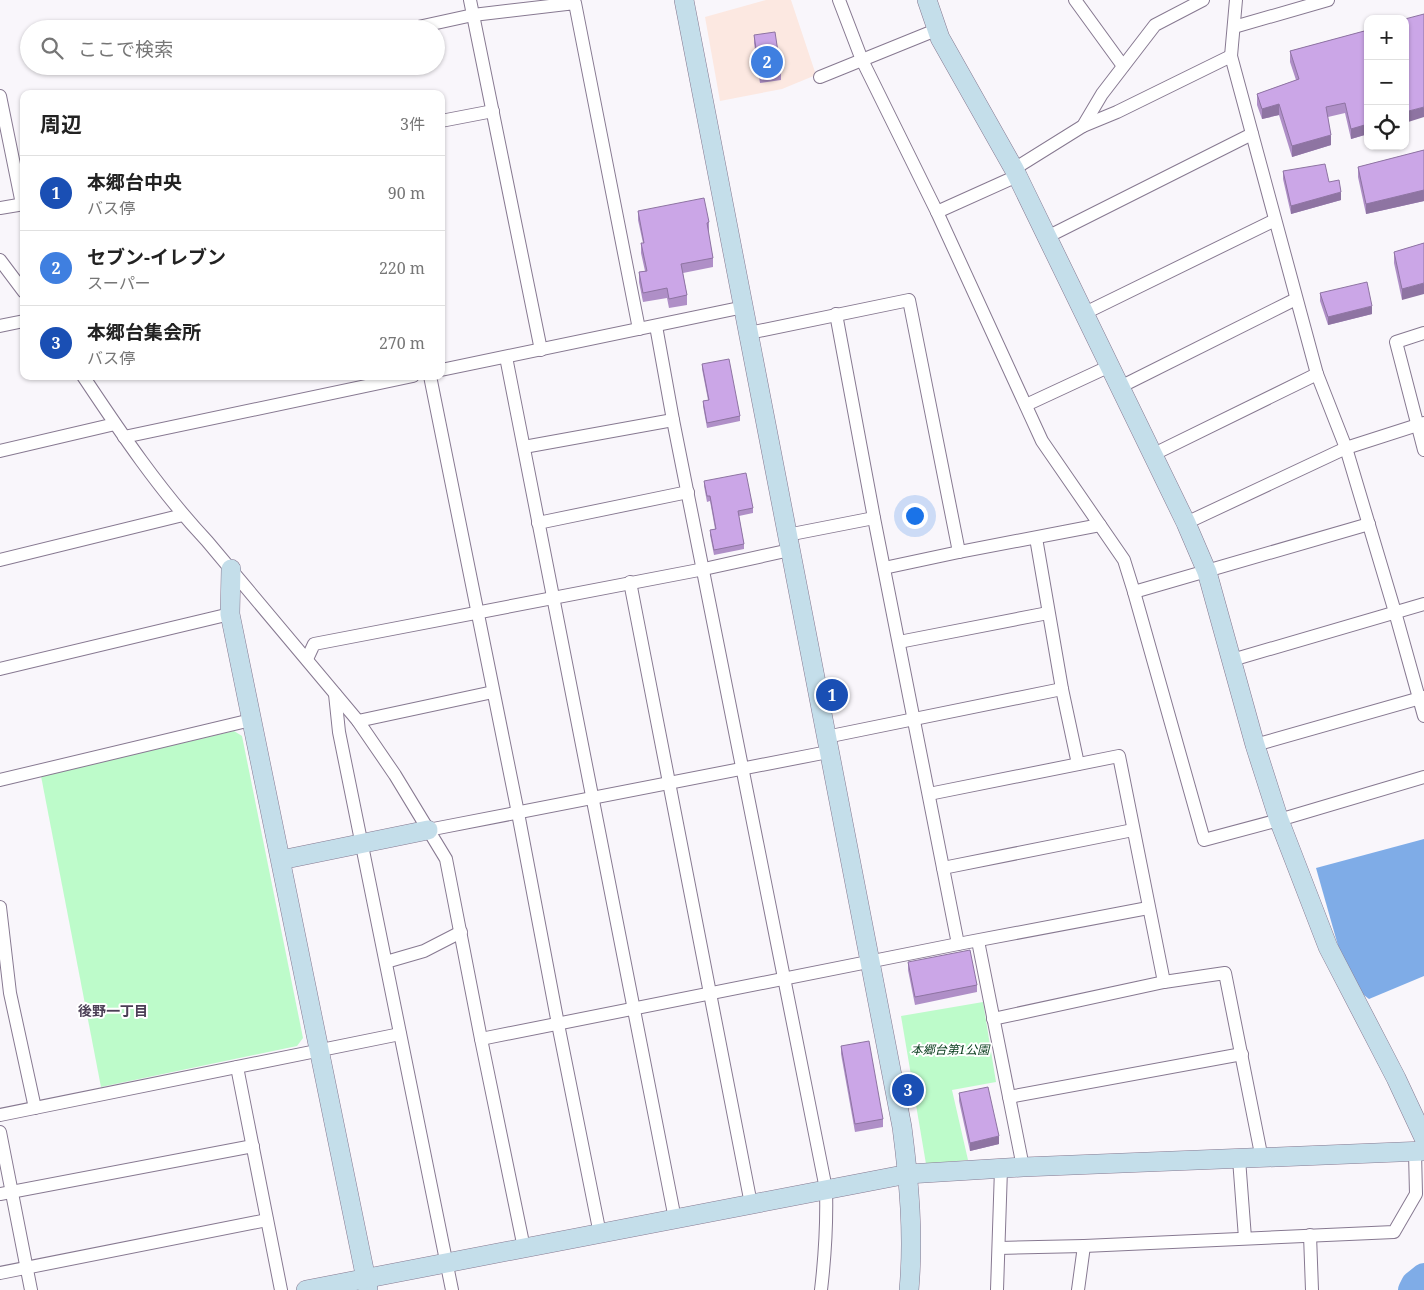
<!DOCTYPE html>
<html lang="ja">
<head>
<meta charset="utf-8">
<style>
	:root { --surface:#fff; --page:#f2f2f2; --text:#222; --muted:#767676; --line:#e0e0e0; --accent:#ea580c }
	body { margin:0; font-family:"Noto Serif","Noto Sans JP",serif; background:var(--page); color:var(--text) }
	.controls { position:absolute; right:15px; top:15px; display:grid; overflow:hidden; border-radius:10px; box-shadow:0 1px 4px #0004 }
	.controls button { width:45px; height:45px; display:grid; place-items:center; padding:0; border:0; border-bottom:1px solid var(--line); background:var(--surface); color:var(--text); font:25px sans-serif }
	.you { position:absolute; left:914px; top:515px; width:18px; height:18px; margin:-12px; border:4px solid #fff; border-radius:50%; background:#1a73e8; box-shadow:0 0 0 8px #1a73e833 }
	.badge { display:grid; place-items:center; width:32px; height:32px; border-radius:50%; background:var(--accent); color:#fff; font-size:16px; font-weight:700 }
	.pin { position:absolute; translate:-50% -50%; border:2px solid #fff; box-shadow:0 1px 5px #0006 }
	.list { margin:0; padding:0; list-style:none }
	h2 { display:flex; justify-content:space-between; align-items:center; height:65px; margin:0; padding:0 20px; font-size:21px }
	h2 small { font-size:16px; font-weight:400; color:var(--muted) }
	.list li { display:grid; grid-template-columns:32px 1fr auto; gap:15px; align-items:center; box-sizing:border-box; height:75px; padding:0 20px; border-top:1px solid var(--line) }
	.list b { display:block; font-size:19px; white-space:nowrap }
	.list p { margin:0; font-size:16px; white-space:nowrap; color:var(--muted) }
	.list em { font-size:16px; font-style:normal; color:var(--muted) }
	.icon { flex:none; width:28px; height:28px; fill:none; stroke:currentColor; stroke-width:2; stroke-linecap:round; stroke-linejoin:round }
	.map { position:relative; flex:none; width:1424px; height:1290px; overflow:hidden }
	.search { position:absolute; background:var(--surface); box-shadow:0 1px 4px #0004; left:20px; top:20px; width:425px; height:55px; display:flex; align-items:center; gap:12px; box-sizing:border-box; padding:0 18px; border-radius:28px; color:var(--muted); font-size:19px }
	.panel { position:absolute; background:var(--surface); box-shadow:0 1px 4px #0004; left:20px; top:90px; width:425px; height:290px; border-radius:10px }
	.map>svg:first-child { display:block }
	.commercial { fill:#fce8e1 }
	.green { fill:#bdfbca }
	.water { fill:#7face7 }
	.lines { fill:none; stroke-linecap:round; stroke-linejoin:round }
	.river { stroke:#7face7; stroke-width:26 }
	.street-casing { stroke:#877991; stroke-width:14 }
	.secondary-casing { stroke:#877991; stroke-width:20 }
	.street { stroke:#fff; stroke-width:12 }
	.secondary { stroke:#c4deea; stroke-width:19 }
	.wall { fill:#af8fc7 }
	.shaded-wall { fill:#8e74a2 }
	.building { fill:#cba6e7; stroke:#8e74a2 }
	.labels { text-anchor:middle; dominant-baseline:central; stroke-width:4; stroke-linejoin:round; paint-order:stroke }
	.park-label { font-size:12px; font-style:italic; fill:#073b1b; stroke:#fff }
	.neighbourhood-label { font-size:14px; font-weight:bold; fill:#4b3f55; stroke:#fff }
</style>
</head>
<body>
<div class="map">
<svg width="1424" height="1290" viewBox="0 0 1424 1290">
	<rect width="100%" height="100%" fill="#f9f6fb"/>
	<polygon class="commercial" points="766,0 791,0 816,75 782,89 720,101 705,17"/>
	<g class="green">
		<polygon points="234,731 242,736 303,1038 297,1046 101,1087 41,776"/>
		<polygon points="983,1002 996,1082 952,1090 968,1160 926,1164 901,1016"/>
	</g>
	<polygon class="water" points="1424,839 1424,976 1369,999 1360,992 1339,949 1316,868"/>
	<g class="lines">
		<polyline class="river" points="1411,1290 1414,1284 1424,1276"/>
		<defs>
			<g id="street">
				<polyline points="470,0 541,350"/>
				<polyline points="839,0 862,60 937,212 1042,441 1124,560 1134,592 1204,840 1279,820 1424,777"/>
				<polyline points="1075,0 1123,66"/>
				<polyline points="1236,0 1231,56 1317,374 1346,448 1395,612 1424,716"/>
				<polyline points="1234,27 1328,0"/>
				<polyline points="409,29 473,15 575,3 639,329"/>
				<polyline points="820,77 936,30"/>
				<polyline points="0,96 22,204"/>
				<polyline points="441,121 493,111"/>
				<polyline points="1083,126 1117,112 1231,56"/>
				<polyline points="1014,169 1083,126 1102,94 1155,25 1203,0"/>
				<polyline points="0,208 24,204"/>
				<polyline points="937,212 1017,176"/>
				<polyline points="1047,237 1252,134"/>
				<polyline points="0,260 24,292"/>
				<polyline points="1085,313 1275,220"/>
				<polyline points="836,314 874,518 958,944"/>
				<polyline points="0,326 24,321"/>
				<path d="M656,326L673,420L826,1189C827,1223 825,1256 821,1290"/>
				<polyline points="749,333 909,300 959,552"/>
				<polyline points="1424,333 1396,342 1424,450"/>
				<polyline points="506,357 675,1219"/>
				<polyline points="441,370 744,307"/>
				<path d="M83,376C121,433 160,491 207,541L358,721L395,775L446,859L481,1039L524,1248"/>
				<polyline points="430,376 518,813 558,1024 600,1234"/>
				<polyline points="1120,387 1296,299"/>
				<polyline points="1026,405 1110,366"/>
				<polyline points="124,437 413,376"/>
				<polyline points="524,447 673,420"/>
				<polyline points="0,451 115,424"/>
				<polyline points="1152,455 1317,374"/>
				<polyline points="538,523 688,492"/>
				<polyline points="1186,523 1346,448 1424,423"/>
				<polyline points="787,535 874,518"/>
				<polyline points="1036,538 1062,689 1078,764"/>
				<polyline points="0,560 183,515"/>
				<polyline points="884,568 959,552 1100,525"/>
				<polyline points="630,582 751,1204"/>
				<polyline points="1134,592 1369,524"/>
				<polyline points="899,642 1048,613"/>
				<polyline points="307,659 314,644 704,569 790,550"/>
				<polyline points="1232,660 1424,604"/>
				<polyline points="0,669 230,614"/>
				<polyline points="335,694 339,732 452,1290"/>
				<polyline points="358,721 493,692"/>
				<polyline points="826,737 1062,689"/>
				<polyline points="1255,745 1424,697"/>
				<polyline points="0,780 251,720"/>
				<polyline points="929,794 1119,756 1164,982"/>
				<polyline points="428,830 828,752"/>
				<polyline points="943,868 1133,830"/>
				<polyline points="0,907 10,993 35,1108"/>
				<polyline points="978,941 1023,1167"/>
				<polyline points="386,962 424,951 461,932"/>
				<polyline points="993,1019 1164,982 1225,973 1262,1159"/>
				<polyline points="481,1039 958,944 1148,908"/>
				<polyline points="237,1067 281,1290"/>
				<polyline points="1009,1097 1242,1054"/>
				<polyline points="0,1115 400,1034"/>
				<polyline points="0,1132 31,1290"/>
				<polyline points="1239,1159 1245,1238"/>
				<polyline points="0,1194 253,1146"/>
				<polyline points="1310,1235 1312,1290"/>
				<polyline points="999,1248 1084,1246 1394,1232 1416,1194 1415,1152"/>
				<polyline points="0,1273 267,1220"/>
				<polyline points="997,1290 1001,1169"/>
				<polyline points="1078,1290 1084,1246"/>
			</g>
			<g id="secondary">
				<path d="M684,0L902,1127C909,1181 914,1235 909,1290"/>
				<polyline points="927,0 940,38 1014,169 1186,523 1207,572 1255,745 1279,820 1328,947 1396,1078 1424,1138"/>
				<polyline points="231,569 230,614 368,1289"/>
				<polyline points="281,860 428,830"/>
				<polyline points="306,1290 908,1174 1023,1167 1424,1151"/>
			</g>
		</defs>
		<use href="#street" class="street-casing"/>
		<use href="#secondary" class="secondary-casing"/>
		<use href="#street" class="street"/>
		<use href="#secondary" class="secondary"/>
	</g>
	<g class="wall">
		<polygon points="1368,30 1368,134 1351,139 1345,113 1328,117 1331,145 1292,157 1279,115 1262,119 1257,105 1257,94 1296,80 1290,62 1290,51"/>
		<polygon points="754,35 781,72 781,80 760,83 754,43"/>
		<polygon points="1424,150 1424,201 1366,214 1358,177 1358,167"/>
		<polygon points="1283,171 1329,182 1341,200 1291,214 1283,179"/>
		<polygon points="638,211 709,222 709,232 708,232 713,258 713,267 683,273 687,295 687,305 669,308 667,298 643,302 639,282 639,272 645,271 641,253 641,243 643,243 638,220"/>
		<polygon points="1424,243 1402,300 1394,263 1394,252"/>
		<polygon points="1320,293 1372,314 1328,325 1320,301"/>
		<polygon points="702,364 740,416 740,421 707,428 703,406 703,401 708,400 702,369"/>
		<polygon points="704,481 753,508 753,513 739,516 744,544 744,549 714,555 710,535 710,530 715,529 710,501 707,502 704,486"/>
		<polygon points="908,962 977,985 977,992 915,1005 908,970"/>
		<polygon points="841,1046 883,1119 883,1127 855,1132 841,1054"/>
		<polygon points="959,1093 999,1144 970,1151 959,1101"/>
	</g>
	<g class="shaded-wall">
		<polygon points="1279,104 1279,115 1262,119 1262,109"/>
		<polygon points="1424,107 1424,117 1405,123 1405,112"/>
		<polygon points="1368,124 1368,134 1351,139 1351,129"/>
		<polygon points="1331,135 1331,145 1292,157 1292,146"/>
		<polygon points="1424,190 1424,201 1366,214 1366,204"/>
		<polygon points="1341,192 1341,200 1291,214 1291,206"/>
		<polygon points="1424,283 1424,294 1402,300 1402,289"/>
		<polygon points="1372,306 1372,314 1328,325 1328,317"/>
		<polygon points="999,1136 999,1144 970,1151 970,1143"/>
	</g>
	<g class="building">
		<polygon points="1424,14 1424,107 1405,112 1405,19"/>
		<polygon points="1368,30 1368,124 1351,129 1345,103 1326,107 1331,135 1292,146 1279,104 1262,109 1257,94 1299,79 1290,51"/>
		<polygon points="775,32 781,72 760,75 754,35"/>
		<polygon points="1424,150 1424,190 1366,204 1358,167"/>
		<polygon points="1325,164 1329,182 1339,180 1341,192 1291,206 1283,171"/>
		<polygon points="704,198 709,222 707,223 713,258 681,264 687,295 669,299 667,288 643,293 639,272 647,271 641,243 644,243 638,211"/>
		<polygon points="1424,243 1424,283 1402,289 1394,252"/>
		<polygon points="1367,282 1372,306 1328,317 1320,293"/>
		<polygon points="729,359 740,416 707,423 703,401 709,400 702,364"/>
		<polygon points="746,473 753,508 738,511 744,544 714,550 710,530 716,529 710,496 707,496 704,481"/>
		<polygon points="970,950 977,985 915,997 908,962"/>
		<polygon points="869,1041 883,1119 855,1124 841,1046"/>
		<polygon points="988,1087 999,1136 970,1143 959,1093"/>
	</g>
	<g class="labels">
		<g class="park-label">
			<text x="950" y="1049">本郷台第1公園</text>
		</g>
		<g class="neighbourhood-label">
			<text x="113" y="1010">後野一丁目</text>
		</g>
	</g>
</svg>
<div class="controls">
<button>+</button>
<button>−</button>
<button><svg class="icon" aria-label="locate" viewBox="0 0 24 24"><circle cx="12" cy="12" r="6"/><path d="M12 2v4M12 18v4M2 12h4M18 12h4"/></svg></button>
</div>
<div class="you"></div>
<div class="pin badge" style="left:832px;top:695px;background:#1a4fb4">1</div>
<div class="pin badge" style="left:767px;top:62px;background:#3f7fe0">2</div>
<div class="pin badge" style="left:908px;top:1090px;background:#1a4fb4">3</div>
<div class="search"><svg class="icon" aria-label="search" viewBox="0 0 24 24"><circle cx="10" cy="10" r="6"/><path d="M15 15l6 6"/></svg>ここで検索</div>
<section class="panel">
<h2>周辺<small>3件</small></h2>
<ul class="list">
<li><span class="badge" style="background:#1a4fb4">1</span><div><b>本郷台中央</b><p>バス停</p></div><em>90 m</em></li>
<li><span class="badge" style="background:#3f7fe0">2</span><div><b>セブン-イレブン</b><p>スーパー</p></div><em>220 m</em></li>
<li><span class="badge" style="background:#1a4fb4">3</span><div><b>本郷台集会所</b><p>バス停</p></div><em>270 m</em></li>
</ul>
</section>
</div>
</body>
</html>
